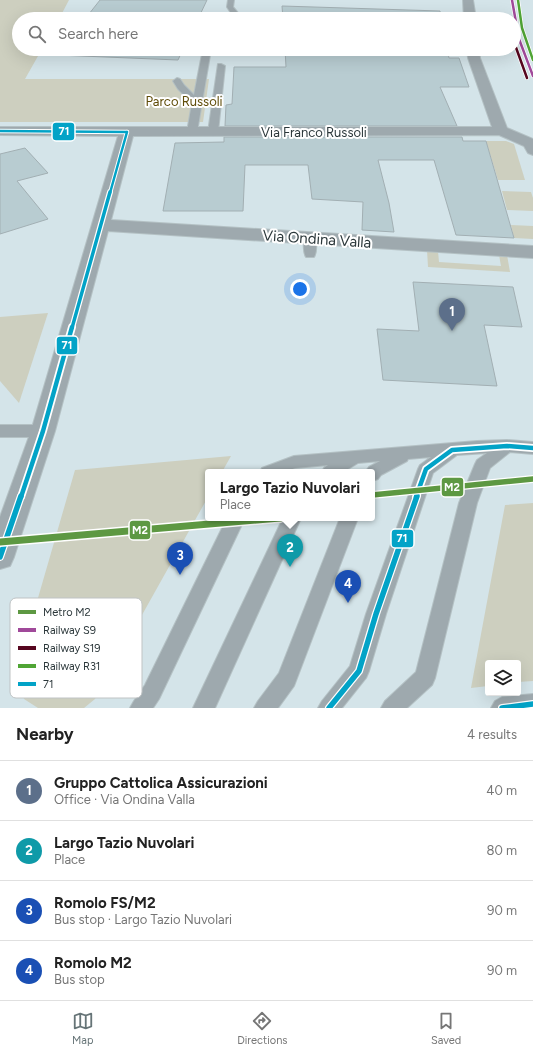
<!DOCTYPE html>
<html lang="en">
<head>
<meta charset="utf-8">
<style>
	:root { --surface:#fff; --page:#f2f2f2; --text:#222; --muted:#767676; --line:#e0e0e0; --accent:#667477 }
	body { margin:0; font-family:Figtree,sans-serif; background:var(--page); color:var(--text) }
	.controls { position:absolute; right:12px; bottom:12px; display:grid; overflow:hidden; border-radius:4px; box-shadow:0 4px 16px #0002 }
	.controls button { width:36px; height:36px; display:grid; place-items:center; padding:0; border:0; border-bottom:1px solid var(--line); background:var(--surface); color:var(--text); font:20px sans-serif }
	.you { position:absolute; left:300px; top:289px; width:14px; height:14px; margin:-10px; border:3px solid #fff; border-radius:50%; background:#1a73e8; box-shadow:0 0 0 6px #1a73e833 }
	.badge { display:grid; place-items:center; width:26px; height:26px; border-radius:50%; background:var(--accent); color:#fff; font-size:13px; font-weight:700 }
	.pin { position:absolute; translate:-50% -33px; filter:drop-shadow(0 1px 2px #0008) }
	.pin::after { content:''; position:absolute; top:21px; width:14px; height:12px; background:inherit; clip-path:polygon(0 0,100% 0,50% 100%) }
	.popup { position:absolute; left:205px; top:469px; width:170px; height:52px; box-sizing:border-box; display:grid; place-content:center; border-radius:4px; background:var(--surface); filter:drop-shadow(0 1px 3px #0005); font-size:13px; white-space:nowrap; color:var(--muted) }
	.popup b { font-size:15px; color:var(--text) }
	.popup::after { content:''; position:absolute; left:50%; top:100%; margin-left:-8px; border:8px solid transparent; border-top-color:var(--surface) }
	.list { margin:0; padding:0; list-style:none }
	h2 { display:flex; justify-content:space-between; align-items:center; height:52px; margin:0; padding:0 16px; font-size:17px }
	h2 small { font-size:13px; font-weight:400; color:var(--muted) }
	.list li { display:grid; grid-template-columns:26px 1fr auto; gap:12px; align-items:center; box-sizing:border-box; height:60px; padding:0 16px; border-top:1px solid var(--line) }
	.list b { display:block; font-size:15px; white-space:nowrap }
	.list p { margin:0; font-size:13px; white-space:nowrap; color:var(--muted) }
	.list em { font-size:13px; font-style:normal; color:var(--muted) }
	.icon { flex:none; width:22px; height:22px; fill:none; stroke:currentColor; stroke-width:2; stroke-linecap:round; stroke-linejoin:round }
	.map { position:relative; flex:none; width:533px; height:708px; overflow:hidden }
	.search { position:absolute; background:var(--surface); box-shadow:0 4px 16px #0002; left:12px; right:12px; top:12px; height:44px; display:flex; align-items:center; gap:10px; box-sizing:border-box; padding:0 14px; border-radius:22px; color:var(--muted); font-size:15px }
	.sheet { height:292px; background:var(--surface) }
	nav { display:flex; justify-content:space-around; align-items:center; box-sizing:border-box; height:56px; border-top:1px solid var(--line); background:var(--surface); font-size:11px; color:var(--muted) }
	nav a { display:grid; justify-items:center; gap:2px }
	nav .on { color:var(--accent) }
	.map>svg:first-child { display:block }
	.green { fill:#cdcfbf }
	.building { fill:#b8ccd1; stroke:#a2afb3 }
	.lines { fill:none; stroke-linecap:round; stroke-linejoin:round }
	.lane-casing { stroke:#b4c1c4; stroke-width:2 }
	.street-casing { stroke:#b4c1c4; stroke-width:2 }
	.lane { fill:#9ea9ae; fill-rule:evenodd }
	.street { fill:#9ea9ae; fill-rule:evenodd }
	.bus-1-far3-casing { stroke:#fff; stroke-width:4.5 }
	.bus-1-far2-casing { stroke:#fff; stroke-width:6 }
	.bus-1-far1-casing { stroke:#fff; stroke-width:8 }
	.bus-1-casing { stroke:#fff; stroke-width:8 }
	.bus-1-far3 { stroke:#02a3c7; stroke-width:2.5 }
	.bus-1-far2 { stroke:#02a3c7; stroke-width:3.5 }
	.bus-1-far1 { stroke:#02a3c7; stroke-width:4.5 }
	.bus-1 { stroke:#02a3c7; stroke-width:5.5 }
	.rail-1-casing { stroke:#fff; stroke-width:4 }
	.rail-2-casing { stroke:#fff; stroke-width:4 }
	.rail-3-casing { stroke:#fff; stroke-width:4 }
	.rail-1 { stroke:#a0499a; stroke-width:2.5 }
	.rail-2 { stroke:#56061f; stroke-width:2.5 }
	.rail-3 { stroke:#50a535; stroke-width:2.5 }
	.metro-1-far1-casing { stroke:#fff; stroke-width:8 }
	.metro-1-casing { stroke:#fff; stroke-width:10 }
	.metro-1-far1 { stroke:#5d9842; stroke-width:5.5 }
	.metro-1 { stroke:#5d9842; stroke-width:7 }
	.labels { text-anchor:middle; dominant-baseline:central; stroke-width:4; stroke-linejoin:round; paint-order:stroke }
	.far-park-label { font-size:13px; fill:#5f4c08; stroke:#fff }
	.far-street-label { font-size:13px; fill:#2b373a; stroke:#fff }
	.street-label { font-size:15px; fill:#2b373a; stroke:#fff }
	.key { fill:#fff; stroke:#bfc3c4; stroke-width:1 }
	.key-label { font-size:11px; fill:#2b373a }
	.line-badge { stroke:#fff; stroke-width:1.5 }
	.badge-label { font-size:11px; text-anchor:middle; font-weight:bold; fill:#fff }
</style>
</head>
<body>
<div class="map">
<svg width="533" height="708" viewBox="0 0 533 708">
	<rect width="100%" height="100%" fill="#d4e4e9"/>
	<g class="green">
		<polygon points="0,0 69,0 59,19 19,19 19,49 42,49 25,79 209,79 203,122 0,122"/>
		<polygon points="486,141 506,141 514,144 525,180 498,180"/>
		<polygon points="502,191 531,192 533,198 533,211 507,210"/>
		<polygon points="511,225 533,226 533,239 514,238"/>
		<polygon points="427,250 438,251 439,262 501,266 499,255 507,255 510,272 428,267"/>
		<polygon points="48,313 19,403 0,381 0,317"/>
		<polygon points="231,456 222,472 208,472 208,497 95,699 84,708 38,708 24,699 16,674 75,470"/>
		<polygon points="533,503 533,681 518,682 518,663 488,663 488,686 471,688 505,505"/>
	</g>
	<g class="building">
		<polygon points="100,0 207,0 198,19 85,19"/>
		<polygon points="282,6 440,11 441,19 283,19"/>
		<polygon points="62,49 183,49 178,60 57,55"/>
		<polygon points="285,49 447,49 449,58 459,58 469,87 440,87 457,126 225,126 226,105 232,104 234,67 286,67"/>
		<polygon points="224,137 462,137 463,141 486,141 514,238 456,235 434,160 378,160 389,203 394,232 362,230 363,202 312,199 308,165 245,165 243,211 163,211 175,143 224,142"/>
		<polygon points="25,148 48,173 17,181 48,219 0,234 0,154"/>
		<polygon points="413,282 513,287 522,327 484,325 497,386 383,380 377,329 419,331"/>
	</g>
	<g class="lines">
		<defs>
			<g id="lane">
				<polygon points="228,0 234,0 233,7 243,19 235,19 227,7"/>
				<polygon points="203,49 211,49 197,132 192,135 187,132 192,103 178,89 173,81 177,78 180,79 184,85 194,95"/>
				<polygon points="218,64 221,64 225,66 218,132 213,135 208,132"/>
				<path d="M310,235L314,236C317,240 317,252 314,257H306C303,252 303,240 306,236Z"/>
				<polygon points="0,425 43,425 49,427 51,431 49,435 43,437 0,437"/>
				<polygon points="507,440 533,442 533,454 510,452 490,468 477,503 435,678 432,685 407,708 381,708 385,701 416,672 459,503 475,464 477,460 487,453 457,455 433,473 386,614 369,671 366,678 342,708 318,708 322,701 350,666 366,614 418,469 420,465 431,457 408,459 407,461 381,475 378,479 372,481 372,472 365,472 369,467 380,461 358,463 343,472 322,472 324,468 328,465 295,468 285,472 260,472 262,468 294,456 477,441"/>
				<polygon points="227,518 245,518 159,699 153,708 130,708 134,701 145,685"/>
				<polygon points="283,518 301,518 215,708 193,708"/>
				<polygon points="340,518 358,518 294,686 278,708 254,708 258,701 279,673"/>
				<polygon points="533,694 533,708 491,708 495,701 502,697"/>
			</g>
			<g id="street">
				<polygon points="463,0 473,0 476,19 464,19"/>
				<polygon points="467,49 479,49 480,58 507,128 533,139 533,155 528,153 524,146 499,135 133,136 111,220 533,246 533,258 108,231 55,431 14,557 10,566 0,569 0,517 31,431 118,136 0,135 0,127 492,127 468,58"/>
			</g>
		</defs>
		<use href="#lane" class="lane-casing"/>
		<use href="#street" class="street-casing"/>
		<use href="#lane" class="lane"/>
		<use href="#street" class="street"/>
		<defs>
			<g id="bus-1-far3">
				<polyline points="0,131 127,132"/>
				<polyline points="110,193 127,132"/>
			</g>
			<polyline id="bus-1-far2" points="72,328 110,192"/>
			<g id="bus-1-far1">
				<polyline points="21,497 43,431 72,327"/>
				<polyline points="416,497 426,469 452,450 507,446 533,448"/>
			</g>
			<g id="bus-1">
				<polyline points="0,557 21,496"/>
				<polyline points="329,708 359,671 376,614 417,496"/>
				<polyline points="502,708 533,704"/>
			</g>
		</defs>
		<use href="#bus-1-far3" class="bus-1-far3-casing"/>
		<use href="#bus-1-far2" class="bus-1-far2-casing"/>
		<use href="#bus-1-far1" class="bus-1-far1-casing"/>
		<use href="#bus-1" class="bus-1-casing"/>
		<use href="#bus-1-far3" class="bus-1-far3"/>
		<use href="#bus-1-far2" class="bus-1-far2"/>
		<use href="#bus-1-far1" class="bus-1-far1"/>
		<use href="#bus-1" class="bus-1"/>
		<defs>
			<polyline id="rail-1" points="512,0 519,39 533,76"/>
			<polyline id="rail-2" points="514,42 527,78"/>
			<polyline id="rail-3" points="518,0 522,28 533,60"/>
		</defs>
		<use href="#rail-1" class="rail-1-casing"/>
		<use href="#rail-2" class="rail-2-casing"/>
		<use href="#rail-3" class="rail-3-casing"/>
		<use href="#rail-1" class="rail-1"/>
		<use href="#rail-2" class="rail-2"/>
		<use href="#rail-3" class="rail-3"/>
		<defs>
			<polyline id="metro-1-far1" points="372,495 533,479"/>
			<polyline id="metro-1" points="0,542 280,518"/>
		</defs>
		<use href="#metro-1-far1" class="metro-1-far1-casing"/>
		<use href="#metro-1" class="metro-1-casing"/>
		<use href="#metro-1-far1" class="metro-1-far1"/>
		<use href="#metro-1" class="metro-1"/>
	</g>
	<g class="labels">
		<g class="far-park-label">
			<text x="184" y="101">Parco Russoli</text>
		</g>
		<g class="far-street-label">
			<text x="314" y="132">Via Franco Russoli</text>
		</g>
		<g class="street-label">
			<text transform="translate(317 239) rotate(4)">Via Ondina Valla</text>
		</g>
	</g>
	<rect x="10" y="598" width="132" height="100" rx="6" class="key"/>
	<rect x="18" y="610" width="18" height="4" fill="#5d9842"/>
	<rect x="18" y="628" width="18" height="4" fill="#a0499a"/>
	<rect x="18" y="646" width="18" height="4" fill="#56061f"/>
	<rect x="18" y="664" width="18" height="4" fill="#50a535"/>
	<rect x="18" y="682" width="18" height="4" fill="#02a3c7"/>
	<g class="key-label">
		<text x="43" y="616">Metro M2</text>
		<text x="43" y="634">Railway S9</text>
		<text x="43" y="652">Railway S19</text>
		<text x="43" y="670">Railway R31</text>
		<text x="43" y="688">71</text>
	</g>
	<g class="line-badge">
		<rect x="52" y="122" width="23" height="19" rx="4" fill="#02a3c7"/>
		<rect x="56" y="336" width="22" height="19" rx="4" fill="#02a3c7"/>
		<rect x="441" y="477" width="23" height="20" rx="4" fill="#5d9842"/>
		<rect x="129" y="520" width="22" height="20" rx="4" fill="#5d9842"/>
		<rect x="391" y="529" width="23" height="19" rx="4" fill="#02a3c7"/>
	</g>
	<g class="badge-label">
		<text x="64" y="135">71</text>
		<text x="67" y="349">71</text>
		<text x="452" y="491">M2</text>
		<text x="140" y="534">M2</text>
		<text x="402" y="542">71</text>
	</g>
</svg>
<div class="controls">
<button><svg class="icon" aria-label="layers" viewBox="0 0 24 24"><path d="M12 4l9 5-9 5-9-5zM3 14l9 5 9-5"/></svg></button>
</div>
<div class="you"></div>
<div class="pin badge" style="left:452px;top:331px;background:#5c6f8a">1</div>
<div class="pin badge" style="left:290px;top:567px;background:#0f9aa8">2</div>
<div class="popup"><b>Largo Tazio Nuvolari</b>Place</div>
<div class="pin badge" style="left:180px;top:575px;background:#1a4fb4">3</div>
<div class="pin badge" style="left:348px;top:603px;background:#1a4fb4">4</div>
<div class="search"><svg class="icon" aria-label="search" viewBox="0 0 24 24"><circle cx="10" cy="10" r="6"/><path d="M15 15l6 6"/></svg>Search here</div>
</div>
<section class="sheet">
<h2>Nearby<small>4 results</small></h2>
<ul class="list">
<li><span class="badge" style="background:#5c6f8a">1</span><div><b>Gruppo Cattolica Assicurazioni</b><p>Office · Via Ondina Valla</p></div><em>40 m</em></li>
<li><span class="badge" style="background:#0f9aa8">2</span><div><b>Largo Tazio Nuvolari</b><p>Place</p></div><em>80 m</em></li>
<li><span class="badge" style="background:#1a4fb4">3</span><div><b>Romolo FS/M2</b><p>Bus stop · Largo Tazio Nuvolari</p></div><em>90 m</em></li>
<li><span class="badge" style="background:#1a4fb4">4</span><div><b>Romolo M2</b><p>Bus stop</p></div><em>90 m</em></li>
</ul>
</section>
<nav>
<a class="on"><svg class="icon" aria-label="map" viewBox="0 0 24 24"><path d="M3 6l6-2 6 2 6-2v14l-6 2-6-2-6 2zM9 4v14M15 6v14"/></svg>Map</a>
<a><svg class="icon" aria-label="directions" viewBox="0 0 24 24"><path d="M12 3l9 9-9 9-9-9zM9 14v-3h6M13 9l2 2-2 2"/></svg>Directions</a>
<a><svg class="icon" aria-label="saved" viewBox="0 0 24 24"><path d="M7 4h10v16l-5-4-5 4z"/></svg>Saved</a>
</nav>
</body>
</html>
